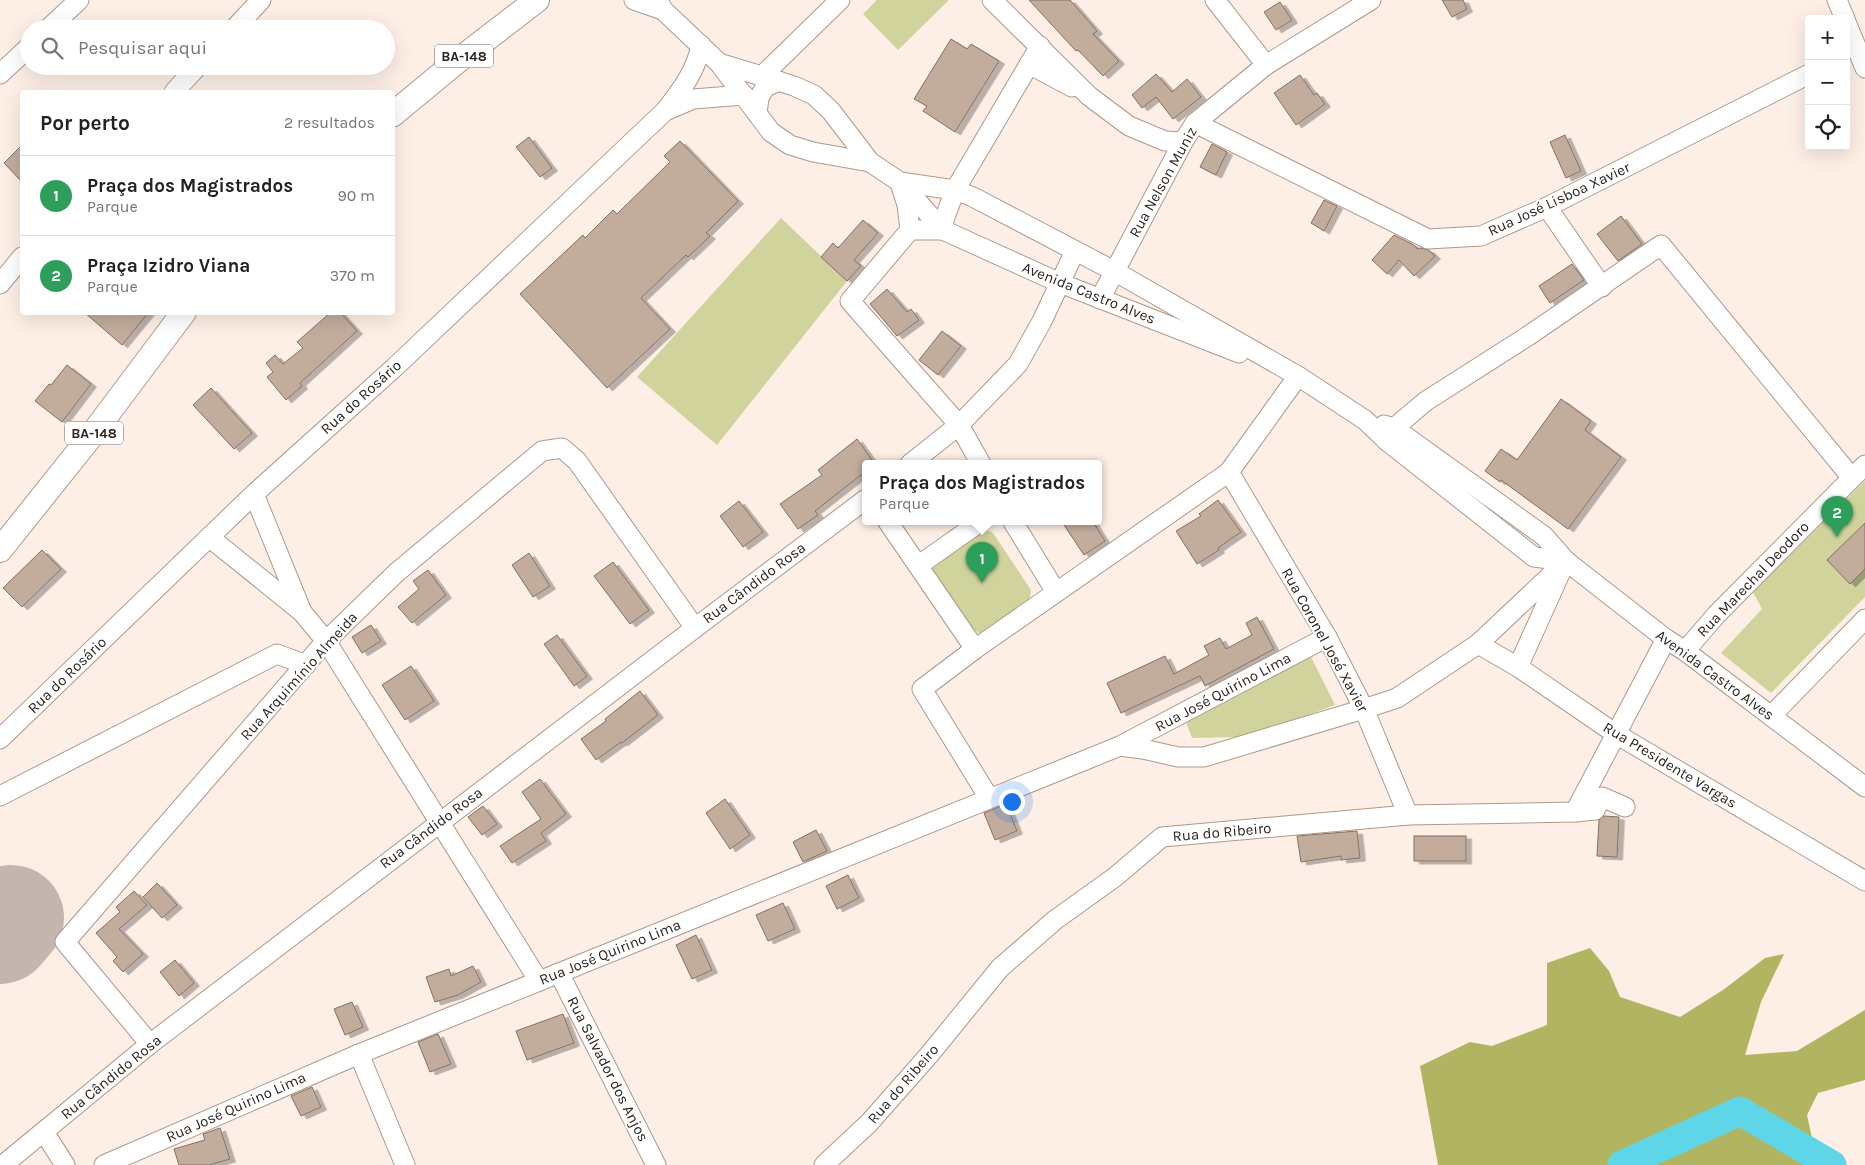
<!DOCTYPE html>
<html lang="pt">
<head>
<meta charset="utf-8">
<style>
	:root { --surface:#fff; --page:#f6f6f6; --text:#222; --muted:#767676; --line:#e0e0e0; --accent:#226a77 }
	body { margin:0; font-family:Karla,sans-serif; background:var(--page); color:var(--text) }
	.controls { position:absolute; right:15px; top:15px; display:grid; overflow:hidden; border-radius:5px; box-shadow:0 5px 20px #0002 }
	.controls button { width:45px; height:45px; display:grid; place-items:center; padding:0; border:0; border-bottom:1px solid var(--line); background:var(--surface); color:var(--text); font:25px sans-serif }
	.you { position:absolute; left:1011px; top:801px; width:18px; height:18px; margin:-12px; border:4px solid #fff; border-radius:50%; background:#1a73e8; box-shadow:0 0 0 8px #1a73e833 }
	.badge { display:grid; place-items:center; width:32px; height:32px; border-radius:50%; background:var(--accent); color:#fff; font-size:16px; font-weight:700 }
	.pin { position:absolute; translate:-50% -41px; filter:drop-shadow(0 1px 2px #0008) }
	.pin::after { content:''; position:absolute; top:26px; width:18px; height:15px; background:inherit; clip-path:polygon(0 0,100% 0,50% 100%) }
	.popup { position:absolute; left:862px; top:460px; width:240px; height:65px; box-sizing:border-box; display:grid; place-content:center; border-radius:5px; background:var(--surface); filter:drop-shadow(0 1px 4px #0005); font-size:16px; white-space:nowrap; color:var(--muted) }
	.popup b { font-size:19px; color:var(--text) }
	.popup::after { content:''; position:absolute; left:50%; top:100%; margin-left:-10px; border:10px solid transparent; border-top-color:var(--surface) }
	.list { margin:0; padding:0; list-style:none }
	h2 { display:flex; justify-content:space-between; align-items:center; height:65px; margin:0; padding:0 20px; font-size:21px }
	h2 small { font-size:16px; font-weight:400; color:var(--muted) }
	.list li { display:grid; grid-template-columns:32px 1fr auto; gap:15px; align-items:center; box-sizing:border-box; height:80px; padding:0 20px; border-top:1px solid var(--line) }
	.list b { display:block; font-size:19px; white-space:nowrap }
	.list p { margin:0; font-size:16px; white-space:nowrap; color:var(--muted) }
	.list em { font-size:16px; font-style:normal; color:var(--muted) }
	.icon { flex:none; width:28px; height:28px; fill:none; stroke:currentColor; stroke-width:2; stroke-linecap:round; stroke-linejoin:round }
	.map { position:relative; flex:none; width:1865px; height:1165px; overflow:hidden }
	.search { position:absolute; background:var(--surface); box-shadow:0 5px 20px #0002; left:20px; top:20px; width:375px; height:55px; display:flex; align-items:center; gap:12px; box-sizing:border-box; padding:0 18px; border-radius:28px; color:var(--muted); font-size:19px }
	.panel { position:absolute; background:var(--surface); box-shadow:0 5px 20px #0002; left:20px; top:90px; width:375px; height:225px; border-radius:5px }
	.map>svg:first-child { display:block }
	.green { fill:#d0d49c }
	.forest { fill:#b1b561 }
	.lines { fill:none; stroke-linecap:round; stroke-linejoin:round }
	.river { stroke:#5fd6e7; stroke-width:29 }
	.runway { stroke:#c3b6ae; stroke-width:106 }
	.building { fill:#c2ad9d; stroke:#836f61; filter:url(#shadow) }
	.minor-casing { stroke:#ae998a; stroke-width:21 }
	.major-casing { stroke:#ae998a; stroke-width:26 }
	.minor { stroke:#fff; stroke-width:19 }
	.major { stroke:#fff; stroke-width:24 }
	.labels { text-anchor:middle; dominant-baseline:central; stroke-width:4.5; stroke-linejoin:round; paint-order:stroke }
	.shield { fill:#fff; stroke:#6b6662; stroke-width:1 }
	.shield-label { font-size:14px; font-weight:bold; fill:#2c241e }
	.street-label { font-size:15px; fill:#2c241e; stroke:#fff }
</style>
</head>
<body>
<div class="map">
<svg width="1865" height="1165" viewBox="0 0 1865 1165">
	<defs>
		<filter id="shadow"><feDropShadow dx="5.5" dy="3" stdDeviation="0" flood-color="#0004"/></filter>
	</defs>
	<rect width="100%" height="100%" fill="#fdefe5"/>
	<g class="green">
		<polygon points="877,0 949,0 898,50 863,14"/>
		<polygon points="781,218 847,281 717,445 637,377"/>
		<polygon points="1865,481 1865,597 1771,693 1721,653 1762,609 1753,592"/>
		<polygon points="986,530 993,533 1031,590 1030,599 1026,605 987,634 980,634 971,627 933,576 933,568 980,532"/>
		<polygon points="1310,655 1335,705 1297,719 1236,737 1192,738 1184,717"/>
	</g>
	<polygon class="forest" points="1590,948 1609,971 1620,997 1680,1017 1723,990 1765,958 1784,954 1761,1002 1745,1055 1797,1051 1865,1010 1865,1080 1818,1093 1807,1115 1818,1165 1438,1165 1420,1066 1470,1042 1492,1046 1547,1025 1547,963"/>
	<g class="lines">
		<polyline class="river" points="1622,1165 1740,1111 1832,1165"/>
		<polyline class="runway" points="0,931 11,918"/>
	</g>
	<g class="building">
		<polygon points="1029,0 1070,0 1097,31 1093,34 1119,61 1103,76 1078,50 1076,51"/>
		<polygon points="1442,0 1463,0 1467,9 1452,17"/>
		<polygon points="1280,2 1292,20 1276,30 1264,12"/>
		<polygon points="951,39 967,49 971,44 999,61 955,132 923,111 927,106 914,99"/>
		<polygon points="1156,74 1172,92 1187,79 1201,97 1173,119 1156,97 1142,108 1132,95"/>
		<polygon points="1300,75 1314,95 1317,93 1325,104 1296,125 1274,93"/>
		<polygon points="1565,135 1581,171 1566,178 1550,142"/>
		<polygon points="529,137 552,168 540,177 516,147"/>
		<polygon points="680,141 738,201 706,233 710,236 688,257 686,255 641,298 670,329 607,388 520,294 583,235 585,238 613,210 617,214 670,162 664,156"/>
		<polygon points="1212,144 1227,152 1216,175 1200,167"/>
		<polygon points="22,145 22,182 4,163"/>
		<polygon points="1324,200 1337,206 1324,231 1311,223"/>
		<polygon points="1621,216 1642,244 1618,261 1597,234"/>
		<polygon points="863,220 878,233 854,260 861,266 847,281 821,257 833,243 838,248"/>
		<polygon points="1394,235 1412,244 1418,249 1420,248 1429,250 1435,256 1414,276 1399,260 1387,274 1372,260"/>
		<polygon points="1572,264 1584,280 1550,303 1539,286"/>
		<polygon points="887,289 907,312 911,309 919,320 897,336 870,304"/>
		<polygon points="84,312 149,312 122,345"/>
		<polygon points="331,312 340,312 357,331 300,383 302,386 286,400 267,377 273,372 266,363 275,355 283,364 303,348 297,342"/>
		<polygon points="942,331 961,346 938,375 919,360"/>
		<polygon points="67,365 91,384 62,422 35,401 49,384 51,385"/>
		<polygon points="211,388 252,433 234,449 193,405"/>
		<polygon points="1561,399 1591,421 1585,430 1621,457 1568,529 1501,480 1500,482 1485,471 1501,449 1517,460"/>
		<polygon points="857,439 875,464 866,464 866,471 815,511 818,515 798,529 780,504 822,475 818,470"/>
		<polygon points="1218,500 1241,532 1218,548 1219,550 1197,564 1176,531 1201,516 1199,514"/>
		<polygon points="739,501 763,532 743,547 720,516"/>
		<polygon points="1062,522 1093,522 1105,541 1084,555"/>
		<polygon points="1865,523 1865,569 1850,584 1827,560"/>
		<polygon points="42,550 61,569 22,607 3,588"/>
		<polygon points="529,553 550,586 533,597 512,565"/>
		<polygon points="613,562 649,610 630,624 594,576"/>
		<polygon points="428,570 446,595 412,623 398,607 419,589 413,581"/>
		<polygon points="1257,617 1274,649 1205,686 1200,676 1121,713 1107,683 1165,656 1174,674 1209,655 1204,646 1220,638 1226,649 1252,635 1246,623"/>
		<polygon points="371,625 381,641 362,653 352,637"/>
		<polygon points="557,635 587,676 574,686 544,644"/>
		<polygon points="411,666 434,701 405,720 382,685"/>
		<polygon points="640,691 658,715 622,743 621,742 596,760 581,739 606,721 605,719"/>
		<polygon points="540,779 566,814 541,833 546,841 512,863 500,846 541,819 522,792"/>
		<polygon points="725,799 750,835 730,849 706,813"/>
		<polygon points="1006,804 1017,831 995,840 984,813"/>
		<polygon points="483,806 497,824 482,835 468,817"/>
		<polygon points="1604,816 1619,817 1617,857 1597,856 1599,820"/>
		<polygon points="816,830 827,851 803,862 793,842"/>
		<polygon points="1357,831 1360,858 1341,860 1341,856 1301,862 1297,836"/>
		<rect x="1414" y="836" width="52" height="25"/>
		<polygon points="848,875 859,898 837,909 826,886"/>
		<polygon points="157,883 177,905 162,918 143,897"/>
		<polygon points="134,891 147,905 119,929 143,954 123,972 113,961 117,957 96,933 120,912 116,907"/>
		<polygon points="783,903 795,929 768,941 756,915"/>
		<polygon points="696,935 712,970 692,979 676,945"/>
		<polygon points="175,960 194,983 179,996 160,972"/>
		<polygon points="473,966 481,982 458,995 435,1002 426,977 449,969 451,976"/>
		<polygon points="352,1002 363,1027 345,1035 334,1009"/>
		<polygon points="563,1014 574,1043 527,1060 516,1031"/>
		<polygon points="438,1034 451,1064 430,1072 418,1042"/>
		<polygon points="312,1087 321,1107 301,1116 291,1096"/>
		<polygon points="220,1128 230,1159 209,1165 179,1165 174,1149 205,1140 203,1134"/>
	</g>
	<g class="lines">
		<defs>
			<g id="minor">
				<polyline points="634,0 663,10"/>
				<polyline points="658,0 663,10 719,63 771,132 790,145 813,152 870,162"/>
				<polyline points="992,0 1089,96 1129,126 1165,141 1183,142"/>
				<polyline points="1215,0 1266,65"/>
				<polyline points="1837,0 1845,19"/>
				<polyline points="1846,22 1865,68"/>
				<polyline points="48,29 79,0"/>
				<polyline points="234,29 261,0"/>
				<polyline points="719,63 794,86 814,95 831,111 870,162 900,182 943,230 1060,283 1239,353"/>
				<polyline points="1029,64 1072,87"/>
				<polyline points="0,74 29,47"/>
				<polyline points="762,76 840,0"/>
				<polyline points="174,92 198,66"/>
				<path d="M666,110C682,89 696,71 701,45"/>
				<polyline points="757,113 759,98 765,87 779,81"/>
				<polyline points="1195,123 1428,239 1481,236 1547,207 1809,74"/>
				<polyline points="900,182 955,190 973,197 1114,271 1298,376 1365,420 1387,441 1534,557 1566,561"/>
				<polyline points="901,186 907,205 910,230"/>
				<polyline points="1547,207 1602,287"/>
				<polyline points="0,284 22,257"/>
				<polyline points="1100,299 1183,142 1195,123 1266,65 1371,0"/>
				<polyline points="1384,425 1394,428 1544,536 1566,561 1666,639 1685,651 1865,787"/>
				<polyline points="1387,441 1394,428 1426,401 1528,336 1661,245 1852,478"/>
				<polyline points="910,464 959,425 1018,364 1042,321 1075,251"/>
				<polyline points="981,464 959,425 850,301 910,230 943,230 944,220 955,190 1040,46"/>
				<polyline points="1229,472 1327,637 1364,709 1408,815"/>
				<polyline points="888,522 975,649"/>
				<polyline points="1013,522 1056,592"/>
				<polyline points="209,537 302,612 254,494"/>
				<polyline points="919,565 980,522"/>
				<polyline points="302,612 326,641 539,981"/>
				<polyline points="1478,644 1518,667 1616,734 1865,881"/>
				<polyline points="1685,651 1717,614 1865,465"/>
				<polyline points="1518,667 1562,569"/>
				<polyline points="1771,716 1865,619"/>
				<polyline points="0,739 254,494 395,367 665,111 693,99 744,95"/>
				<polyline points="1120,746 1143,749 1178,757 1204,757 1364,709 1397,698 1478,644 1566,561"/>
				<polyline points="0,796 277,654 306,665"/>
				<polyline points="989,798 922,689 975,649 1229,472 1298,376"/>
				<polyline points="1575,812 1666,639"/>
				<polyline points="559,973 656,1165"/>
				<polyline points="150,1044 65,942 326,641 396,573 542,451 562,448 577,461 695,628"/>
				<polyline points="359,1054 405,1165"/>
				<polyline points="44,1132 65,1165"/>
				<polyline points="3,1165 150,1044 695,628 866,499"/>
				<polyline points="104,1165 359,1054 1120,746 1327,637"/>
				<polyline points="824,1165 869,1123 929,1055 1000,968 1055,920 1115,877 1162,837 1408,815 1575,812 1595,810 1602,797 1625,807"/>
			</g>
			<g id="major">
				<polyline points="392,115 455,63 537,0"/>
				<polyline points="0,550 91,436 184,312"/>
			</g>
		</defs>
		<use href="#minor" class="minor-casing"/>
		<use href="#major" class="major-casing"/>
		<use href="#minor" class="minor"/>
		<use href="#major" class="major"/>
	</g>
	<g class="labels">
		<g class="shield">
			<rect x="435" y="44.5" width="58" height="23" rx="4"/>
			<rect x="65" y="421.5" width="58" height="23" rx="4"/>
		</g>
		<g class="shield-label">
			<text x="464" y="56">BA-148</text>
			<text x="94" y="433">BA-148</text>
		</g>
		<g class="street-label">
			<text transform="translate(1163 182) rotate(-61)">Rua Nelson Muniz</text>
			<text transform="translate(1559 199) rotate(-25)">Rua José Lisboa Xavier</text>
			<text transform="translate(1089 293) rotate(22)">Avenida Castro Alves</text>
			<text transform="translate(361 397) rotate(-42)">Rua do Rosário</text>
			<text transform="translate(1753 579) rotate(-46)">Rua Marechal Deodoro</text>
			<text transform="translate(754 583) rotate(-37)">Rua Cândido Rosa</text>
			<text transform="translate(1325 640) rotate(61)">Rua Coronel José Xavier</text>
			<text transform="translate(67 675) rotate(-44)">Rua do Rosário</text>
			<text transform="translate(1715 675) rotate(36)">Avenida Castro Alves</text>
			<text transform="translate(299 676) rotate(-48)">Rua Arquimínio Almeida</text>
			<text transform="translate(1223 692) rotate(-28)">Rua José Quirino Lima</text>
			<text transform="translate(1670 765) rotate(31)">Rua Presidente Vargas</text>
			<text transform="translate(431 828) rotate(-37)">Rua Cândido Rosa</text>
			<text transform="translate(1222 832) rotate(-5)">Rua do Ribeiro</text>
			<text transform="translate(610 952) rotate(-22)">Rua José Quirino Lima</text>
			<text transform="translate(608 1069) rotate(63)">Rua Salvador dos Anjos</text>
			<text transform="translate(111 1077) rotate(-39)">Rua Cândido Rosa</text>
			<text transform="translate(903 1084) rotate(-49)">Rua do Ribeiro</text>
			<text transform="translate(236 1107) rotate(-24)">Rua José Quirino Lima</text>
		</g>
	</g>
</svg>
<div class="controls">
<button>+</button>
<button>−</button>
<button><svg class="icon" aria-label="locate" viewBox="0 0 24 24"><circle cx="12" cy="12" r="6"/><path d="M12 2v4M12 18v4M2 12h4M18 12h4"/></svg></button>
</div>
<div class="you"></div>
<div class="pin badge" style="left:982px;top:583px;background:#2e9e5b">1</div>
<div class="popup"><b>Praça dos Magistrados</b>Parque</div>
<div class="pin badge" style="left:1837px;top:537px;background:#2e9e5b">2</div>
<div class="search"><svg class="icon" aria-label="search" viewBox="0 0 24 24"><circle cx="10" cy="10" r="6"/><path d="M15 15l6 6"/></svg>Pesquisar aqui</div>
<section class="panel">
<h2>Por perto<small>2 resultados</small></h2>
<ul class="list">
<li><span class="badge" style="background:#2e9e5b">1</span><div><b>Praça dos Magistrados</b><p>Parque</p></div><em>90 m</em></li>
<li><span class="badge" style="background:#2e9e5b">2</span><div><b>Praça Izidro Viana</b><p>Parque</p></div><em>370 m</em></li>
</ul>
</section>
</div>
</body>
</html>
